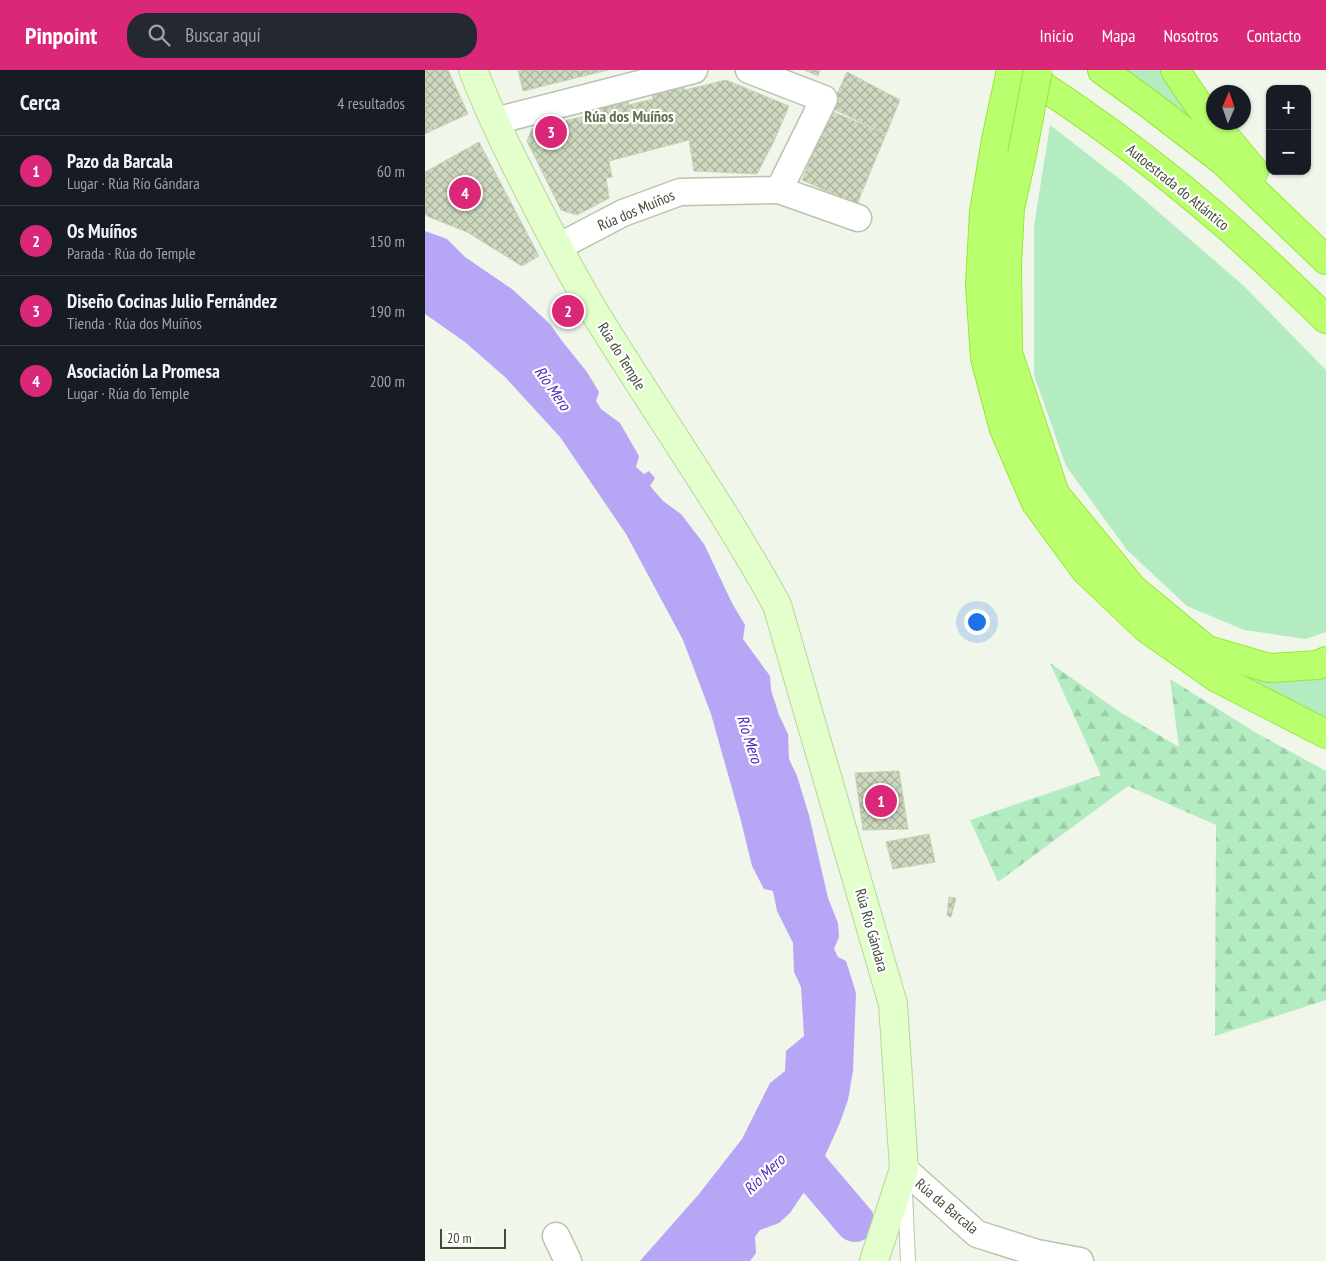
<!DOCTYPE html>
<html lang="es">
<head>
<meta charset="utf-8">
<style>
	:root { --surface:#171b24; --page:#242831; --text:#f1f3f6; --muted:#9ea1a6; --line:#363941; --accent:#db2777 }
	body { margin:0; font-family:"PT Sans Narrow",sans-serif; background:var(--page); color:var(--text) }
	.controls { position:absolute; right:15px; top:15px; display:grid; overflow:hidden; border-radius:10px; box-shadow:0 1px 4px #0004 }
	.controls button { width:45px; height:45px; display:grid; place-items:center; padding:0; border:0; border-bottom:1px solid var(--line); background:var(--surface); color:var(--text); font:25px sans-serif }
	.compass { position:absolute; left:781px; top:15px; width:45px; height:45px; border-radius:50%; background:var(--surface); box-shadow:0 1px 4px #0004; rotate:2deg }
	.scale { position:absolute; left:15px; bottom:12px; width:66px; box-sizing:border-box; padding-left:5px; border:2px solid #434b38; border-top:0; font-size:14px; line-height:18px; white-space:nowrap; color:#434b38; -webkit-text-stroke:4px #fff; paint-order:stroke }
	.you { position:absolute; left:551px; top:551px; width:18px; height:18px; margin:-12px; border:4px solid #fff; border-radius:50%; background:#1a73e8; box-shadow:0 0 0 8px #1a73e833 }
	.badge { display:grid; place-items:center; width:32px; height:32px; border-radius:50%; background:var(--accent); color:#fff; font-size:16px; font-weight:700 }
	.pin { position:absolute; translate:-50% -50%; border:2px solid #fff; box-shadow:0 1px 5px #0006 }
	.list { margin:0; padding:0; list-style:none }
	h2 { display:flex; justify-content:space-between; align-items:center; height:65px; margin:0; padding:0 20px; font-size:21px }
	h2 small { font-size:16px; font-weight:400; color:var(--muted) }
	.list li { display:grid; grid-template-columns:32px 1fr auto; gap:15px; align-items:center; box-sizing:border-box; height:70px; padding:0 20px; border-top:1px solid var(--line) }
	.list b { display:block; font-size:19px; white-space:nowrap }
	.list p { margin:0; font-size:16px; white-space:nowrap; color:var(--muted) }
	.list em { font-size:16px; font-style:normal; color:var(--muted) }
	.icon { flex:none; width:28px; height:28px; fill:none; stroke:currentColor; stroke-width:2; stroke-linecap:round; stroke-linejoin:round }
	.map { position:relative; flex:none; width:901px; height:1191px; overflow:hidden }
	header { display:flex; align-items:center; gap:30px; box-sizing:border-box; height:70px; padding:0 25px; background:var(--accent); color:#fff }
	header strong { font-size:24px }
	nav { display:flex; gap:28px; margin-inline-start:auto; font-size:18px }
	.search { width:350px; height:45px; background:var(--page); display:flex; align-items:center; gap:12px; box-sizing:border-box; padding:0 18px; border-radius:20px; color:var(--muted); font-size:19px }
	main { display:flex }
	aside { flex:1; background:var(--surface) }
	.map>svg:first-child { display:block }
	.green { fill:#b3ecc1 }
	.forest { fill:url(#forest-firs) }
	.water { fill:#b7a6f5 }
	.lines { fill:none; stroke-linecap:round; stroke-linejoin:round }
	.river { stroke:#b7a6f5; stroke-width:40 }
	.building { fill:url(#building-cross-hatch); stroke:#c6d4b3 }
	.service-casing { stroke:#b9c3ad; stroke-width:16 }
	.minor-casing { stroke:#b9c3ad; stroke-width:29 }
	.secondary-casing { stroke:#b6d899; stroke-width:30 }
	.motorway-casing { stroke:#99e636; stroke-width:30 }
	.service { stroke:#fff; stroke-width:14 }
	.minor { stroke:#fff; stroke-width:26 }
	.secondary { stroke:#e2ffcc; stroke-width:28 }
	.motorway { stroke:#baff6d; stroke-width:28 }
	.motorway-bridge-casing { stroke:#99e636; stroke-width:30; stroke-linecap:butt }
	.motorway-bridge { stroke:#baff6d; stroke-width:28 }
	.labels { text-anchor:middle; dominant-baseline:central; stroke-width:4.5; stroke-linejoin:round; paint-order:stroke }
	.street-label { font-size:15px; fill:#434b38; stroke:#fff }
	.neighbourhood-label { font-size:16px; font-weight:bold; fill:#626f4f; stroke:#fff }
	.water-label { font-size:16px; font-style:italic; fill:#4c2abf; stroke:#fff }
</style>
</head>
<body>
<header>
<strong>Pinpoint</strong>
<div class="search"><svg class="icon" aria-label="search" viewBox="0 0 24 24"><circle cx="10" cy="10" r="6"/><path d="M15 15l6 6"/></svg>Buscar aquí</div>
<nav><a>Inicio</a><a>Mapa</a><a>Nosotros</a><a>Contacto</a></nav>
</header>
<main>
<aside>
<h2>Cerca<small>4 resultados</small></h2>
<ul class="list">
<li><span class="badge">1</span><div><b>Pazo da Barcala</b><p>Lugar · Rúa Río Gándara</p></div><em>60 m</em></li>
<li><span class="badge">2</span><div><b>Os Muíños</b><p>Parada · Rúa do Temple</p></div><em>150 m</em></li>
<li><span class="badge">3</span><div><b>Diseño Cocinas Julio Fernández</b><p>Tienda · Rúa dos Muíños</p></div><em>190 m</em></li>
<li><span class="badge">4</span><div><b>Asociación La Promesa</b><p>Lugar · Rúa do Temple</p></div><em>200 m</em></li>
</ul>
</aside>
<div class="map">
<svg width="901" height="1191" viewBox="0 0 901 1191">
	<defs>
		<pattern id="forest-firs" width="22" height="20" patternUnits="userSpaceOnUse" patternTransform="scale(1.25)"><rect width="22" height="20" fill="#b3ecc1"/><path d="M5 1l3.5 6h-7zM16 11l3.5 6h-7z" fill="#9bcca7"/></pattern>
		<pattern id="building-cross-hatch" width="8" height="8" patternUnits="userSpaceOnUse" patternTransform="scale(1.25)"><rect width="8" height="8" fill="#ced9c0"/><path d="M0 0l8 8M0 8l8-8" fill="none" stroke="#a9b29d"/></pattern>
	</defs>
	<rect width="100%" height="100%" fill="#f1f6eb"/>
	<g class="green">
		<polygon points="696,0 738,0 775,58"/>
		<polygon points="625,55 701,114 819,216 901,300 901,562 881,569 819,560 762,536 702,480 641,396 609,305 609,156"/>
		<polygon points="789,591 901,597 901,654"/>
	</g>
	<polygon class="forest" points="625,593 695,642 754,677 745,609 833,664 901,701 901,930 790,966 791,755 703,716 573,812 545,750 676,705"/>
	<polygon class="water" points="0,161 22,169 40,187 87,219 125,254 137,271 162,302 174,322 171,331 176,339 195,353 214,386 211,397 219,404 224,401 230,408 225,416 238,431 256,444 279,474 307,533 320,555 318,569 345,606 346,620 354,645 363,664 364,689 372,706 384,745 403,828 413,853 414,867 409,879 413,887 421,891 431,923 428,1001 423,1030 414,1055 399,1088 381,1119 365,1143 354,1153 335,1160 330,1167 331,1183 325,1191 215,1191 274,1124 317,1069 345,1013 360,1001 361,981 379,966 376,917 369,902 368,873 352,841 348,821 339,819 327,796 315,747 286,644 258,570 201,464 135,367 81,308 40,272 0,244"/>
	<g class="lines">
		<polyline class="river" points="367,1078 430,1152"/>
	</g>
	<g class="building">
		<polygon points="0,0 23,0 43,44 8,60 0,43"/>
		<polygon points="93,0 183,0 98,21"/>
		<polygon points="379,0 395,0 393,6"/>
		<polygon points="422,2 475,30 461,64 406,38"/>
		<polygon points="301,10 364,36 348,73 332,104 269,101 264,70 184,91 187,107 181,108 184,128 152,145 136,140 102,71 107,59 172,43 172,39 203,32 204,35 228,29 227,26 258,17 260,20"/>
		<polygon points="406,41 461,64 432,134 377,110"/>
		<polygon points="0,43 8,60 0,64"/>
		<polygon points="54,72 114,186 97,196 42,162 4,147 0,144 0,102"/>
		<polygon points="474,701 483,759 438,760 430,703"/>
		<polygon points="504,764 510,792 468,799 461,772"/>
		<polygon points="524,827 531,828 526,847 522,845"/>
	</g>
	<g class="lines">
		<defs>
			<polyline id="service" points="480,1122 483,1191"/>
			<g id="minor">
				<polyline points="70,51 269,0"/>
				<polyline points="354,120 433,148"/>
				<polyline points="133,177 198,143 255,122 354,120 399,29 324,0"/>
				<polyline points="479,1099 552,1164 612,1183 655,1191"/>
				<polyline points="131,1166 143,1191"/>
			</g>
			<path id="secondary" d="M48,0C66,47 89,92 112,137C133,178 155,220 180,259C237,351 300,440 352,535L468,934L479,1099L449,1191"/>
			<g id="motorway">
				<polyline points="586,0 571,70 559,142 555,215 560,288 579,359 611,433 660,500 721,558 792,608 901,664"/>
				<path d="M593,0C666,46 736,99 802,156C836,186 869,218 901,249"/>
				<polyline points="677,0 724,34 798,91 901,190"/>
				<polyline points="750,0 773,34 829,101"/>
				<polyline points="597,84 585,138 582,194 583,283 630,424 708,519 782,580 844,598 893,595 901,591"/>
			</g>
		</defs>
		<use href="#service" class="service-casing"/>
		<use href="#minor" class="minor-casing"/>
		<use href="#secondary" class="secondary-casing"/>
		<use href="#motorway" class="motorway-casing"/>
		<use href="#service" class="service"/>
		<use href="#minor" class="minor"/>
		<use href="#secondary" class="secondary"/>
		<use href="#motorway" class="motorway"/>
		<defs>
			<polyline id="motorway-bridge" points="597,84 613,0"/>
		</defs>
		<use href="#motorway-bridge" class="motorway-bridge-casing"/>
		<use href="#motorway-bridge" class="motorway-bridge"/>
	</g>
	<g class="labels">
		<g class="street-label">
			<text transform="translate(753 117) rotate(39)">Autoestrada do Atlántico</text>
			<text transform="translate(211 140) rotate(-23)">Rúa dos Muíños</text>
			<text transform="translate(197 286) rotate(58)">Rúa do Temple</text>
			<text transform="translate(447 860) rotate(74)">Rúa Río Gándara</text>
			<text transform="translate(522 1136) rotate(40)">Rúa da Barcala</text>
		</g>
		<g class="neighbourhood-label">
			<text x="204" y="46">Rúa dos Muíños</text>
		</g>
		<g class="water-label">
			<text transform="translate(128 318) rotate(55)">Río Mero</text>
			<text transform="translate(325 669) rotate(72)">Río Mero</text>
			<text transform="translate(339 1104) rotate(-44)">Río Mero</text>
		</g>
	</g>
</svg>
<div class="controls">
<button>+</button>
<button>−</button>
</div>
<svg class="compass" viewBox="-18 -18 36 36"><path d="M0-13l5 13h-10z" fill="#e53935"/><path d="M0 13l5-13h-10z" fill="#9ea1a6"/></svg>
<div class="scale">20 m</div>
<div class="you"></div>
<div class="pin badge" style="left:456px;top:731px">1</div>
<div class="pin badge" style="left:143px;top:241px">2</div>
<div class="pin badge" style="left:126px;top:62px">3</div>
<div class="pin badge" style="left:40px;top:123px">4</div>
</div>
</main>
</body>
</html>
